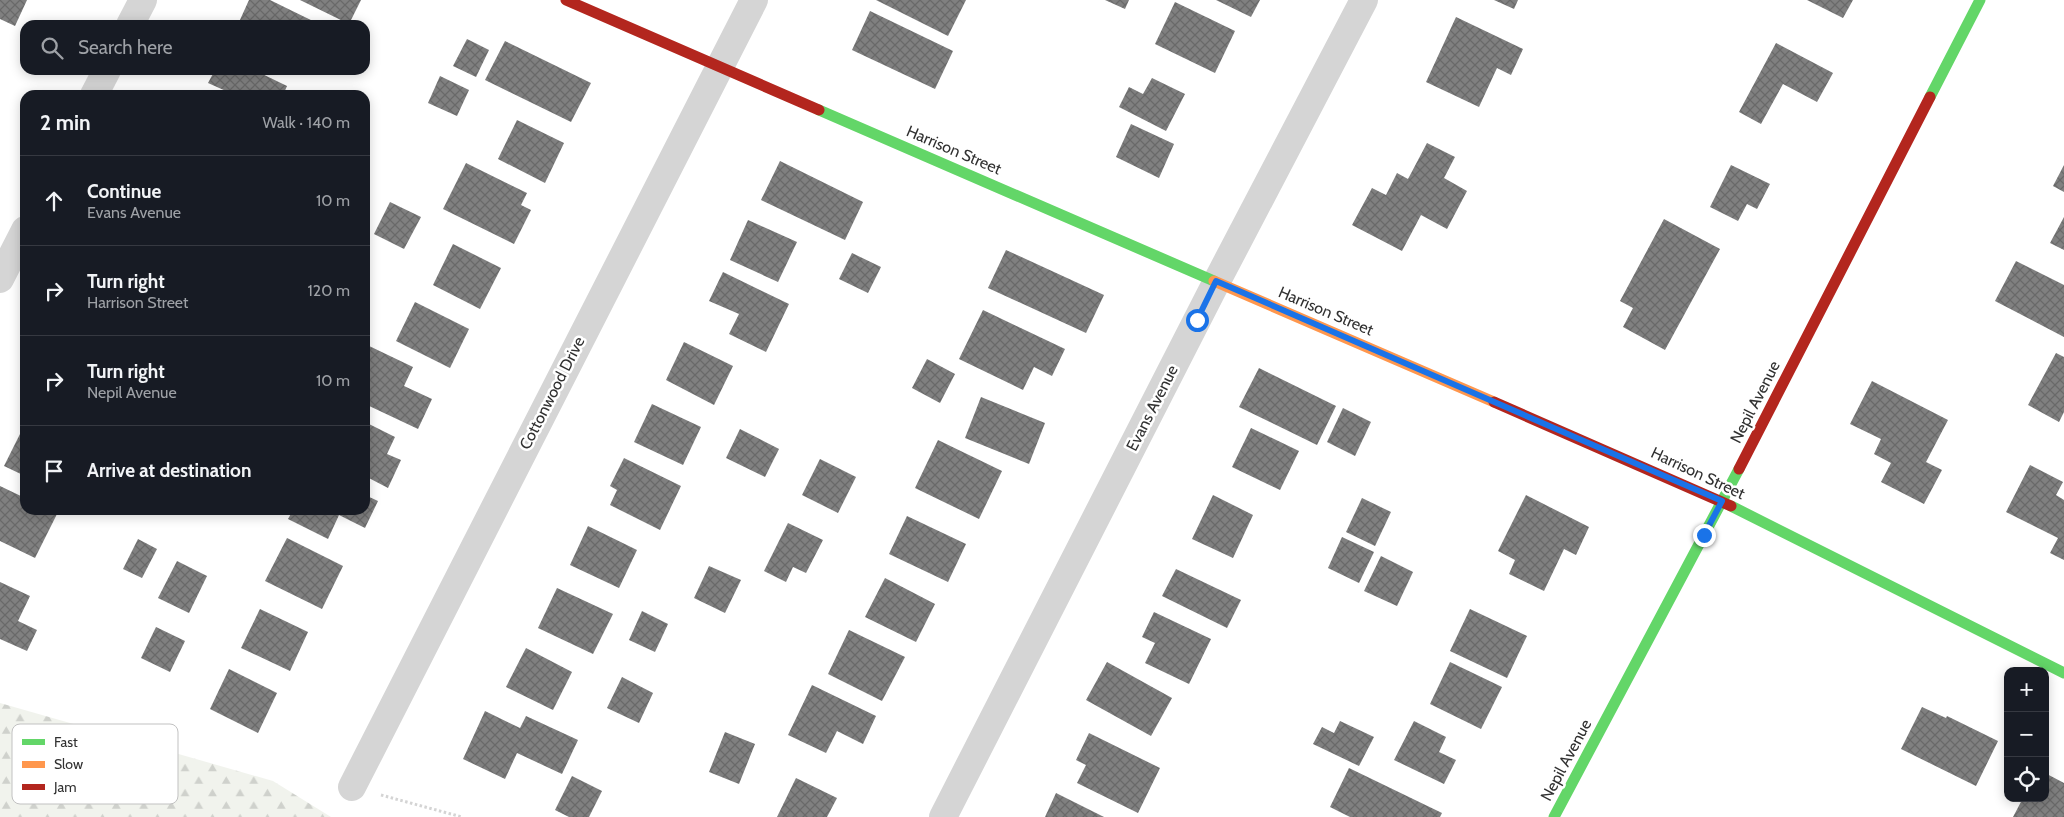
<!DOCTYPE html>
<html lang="en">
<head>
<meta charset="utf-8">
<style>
	:root { --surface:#171b24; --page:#242831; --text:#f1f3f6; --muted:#9ea1a6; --line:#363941 }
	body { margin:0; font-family:Cabin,sans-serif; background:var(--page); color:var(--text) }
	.controls { position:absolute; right:15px; bottom:15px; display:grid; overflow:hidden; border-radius:10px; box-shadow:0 2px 12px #0003 }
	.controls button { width:45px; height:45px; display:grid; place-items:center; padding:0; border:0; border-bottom:1px solid var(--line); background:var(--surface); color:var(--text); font:25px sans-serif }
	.stop { position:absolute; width:15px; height:15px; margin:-11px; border:4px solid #1a73e8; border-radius:50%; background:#fff }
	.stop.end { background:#1a73e8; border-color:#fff; box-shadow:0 1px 5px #0008 }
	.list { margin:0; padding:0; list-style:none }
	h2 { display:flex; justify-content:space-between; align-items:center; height:65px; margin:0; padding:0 20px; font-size:21px }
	h2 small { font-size:16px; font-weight:400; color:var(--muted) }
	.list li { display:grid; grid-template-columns:32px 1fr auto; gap:15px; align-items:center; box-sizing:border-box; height:90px; padding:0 20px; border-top:1px solid var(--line) }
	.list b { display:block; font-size:19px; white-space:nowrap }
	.list p { margin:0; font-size:16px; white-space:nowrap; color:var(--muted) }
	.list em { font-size:16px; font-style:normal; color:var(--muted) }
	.icon { flex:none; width:28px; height:28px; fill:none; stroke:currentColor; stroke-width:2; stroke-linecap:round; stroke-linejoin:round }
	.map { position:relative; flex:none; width:2064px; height:817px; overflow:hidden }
	.search { position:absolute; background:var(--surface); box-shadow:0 2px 12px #0003; left:20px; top:20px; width:350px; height:55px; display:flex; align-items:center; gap:12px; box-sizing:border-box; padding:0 18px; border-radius:15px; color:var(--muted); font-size:19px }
	.panel { position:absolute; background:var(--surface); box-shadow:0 2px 12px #0003; left:20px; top:90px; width:350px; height:425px; border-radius:15px }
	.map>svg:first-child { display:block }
	.forest { fill:url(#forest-firs) }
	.building { fill:url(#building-cross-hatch) }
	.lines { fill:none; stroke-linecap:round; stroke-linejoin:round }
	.path { stroke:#d4d4d4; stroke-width:3; stroke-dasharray:2.5 2.5; stroke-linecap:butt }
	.street { stroke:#d5d5d5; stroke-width:28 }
	.fast { stroke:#63d668; stroke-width:11 }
	.slow { stroke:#ff974d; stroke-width:11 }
	.jam { stroke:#b3261e; stroke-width:11 }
	.route { stroke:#1a73e8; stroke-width:6 }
	.labels { text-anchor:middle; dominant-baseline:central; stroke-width:5; stroke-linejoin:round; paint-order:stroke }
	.street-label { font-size:16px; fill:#313131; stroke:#fff }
	.key { fill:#fff; stroke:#c1c1c1; stroke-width:1 }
	.key-label { font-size:14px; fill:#313131 }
</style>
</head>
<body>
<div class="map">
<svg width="2064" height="817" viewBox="0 0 2064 817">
	<defs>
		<pattern id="forest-firs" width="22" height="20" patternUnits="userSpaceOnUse" patternTransform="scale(1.25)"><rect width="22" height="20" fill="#f1f3ed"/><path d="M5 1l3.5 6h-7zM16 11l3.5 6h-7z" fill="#cfd1cc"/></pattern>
		<pattern id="building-cross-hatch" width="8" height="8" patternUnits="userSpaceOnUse" patternTransform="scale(1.25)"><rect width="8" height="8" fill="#808080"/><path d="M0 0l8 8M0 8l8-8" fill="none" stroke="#696969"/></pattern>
	</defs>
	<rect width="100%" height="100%" fill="#fff"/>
	<polygon class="forest" points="0,703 273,781 331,817 0,817"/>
	<g class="building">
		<polygon points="0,0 27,0 15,26 0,19"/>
		<polygon points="249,0 270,0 321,25 245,25 239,22"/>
		<polygon points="300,0 361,0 349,24"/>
		<polygon points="876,0 966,0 948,36"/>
		<polygon points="1105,0 1129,0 1125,9"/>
		<polygon points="1216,0 1260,0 1251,17"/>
		<polygon points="1494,0 1518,0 1514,9"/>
		<polygon points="1807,0 1853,0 1843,18"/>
		<polygon points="1175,2 1235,31 1215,73 1155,44"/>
		<polygon points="870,11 953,51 935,89 852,50"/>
		<polygon points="1456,17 1523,49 1511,75 1497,68 1479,107 1426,82"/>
		<polygon points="467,39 489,50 476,77 453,66"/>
		<polygon points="505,41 591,83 571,122 485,80"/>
		<polygon points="1776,43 1833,73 1817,102 1783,84 1761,124 1739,112"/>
		<polygon points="215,70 254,70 287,86 283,95 235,95 208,83"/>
		<polygon points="440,76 469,90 457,116 428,103"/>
		<polygon points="1152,78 1185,94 1166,131 1119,107 1129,87 1143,94"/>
		<polygon points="517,120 564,143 545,183 498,159"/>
		<polygon points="1131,124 1174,144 1159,178 1116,157"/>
		<polygon points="1427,143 1455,157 1444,178 1467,191 1447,229 1421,215 1402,251 1352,225 1372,188 1386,195 1397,173 1408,179"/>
		<polygon points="780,161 863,202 845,240 761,200"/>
		<polygon points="466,163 527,193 521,205 531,210 514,244 443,209"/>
		<polygon points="1731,165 1770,184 1757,209 1747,204 1738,221 1710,207"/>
		<polygon points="2064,165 2064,192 2053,186"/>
		<polygon points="390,202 421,217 404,249 374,234"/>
		<polygon points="2064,217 2064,250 2050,243"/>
		<polygon points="1664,219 1720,249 1665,350 1623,327 1633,308 1620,301"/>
		<polygon points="748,220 797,242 778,282 730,260"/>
		<polygon points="453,244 501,268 480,309 433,285"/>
		<polygon points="1006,250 1104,295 1086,333 988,288"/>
		<polygon points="852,253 881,267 868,293 839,279"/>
		<polygon points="2016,261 2064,285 2064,337 1995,301"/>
		<polygon points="723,272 789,304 766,352 729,334 739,314 709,301"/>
		<polygon points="415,302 469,329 450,368 396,341"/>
		<polygon points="983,310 1065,349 1052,376 1034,367 1023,390 959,359"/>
		<polygon points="684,342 733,366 714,405 666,380"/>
		<polygon points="365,344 413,367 404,386 432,399 418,429 365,404"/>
		<polygon points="2056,353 2064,357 2064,412 2059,422 2028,405"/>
		<polygon points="927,359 955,374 940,403 912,388"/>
		<polygon points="1259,368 1336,406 1317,445 1239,407"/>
		<polygon points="1872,381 1948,420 1926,462 1942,470 1924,504 1881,482 1891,463 1874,454 1881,439 1850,424"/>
		<polygon points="981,397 1045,423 1029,464 965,438"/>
		<polygon points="652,404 701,427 683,465 634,442"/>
		<polygon points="1343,408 1371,422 1355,456 1327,442"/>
		<polygon points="365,422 395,437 387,454 401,460 388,488 365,476"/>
		<polygon points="25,424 25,476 4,466"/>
		<polygon points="1251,428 1299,451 1280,490 1232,467"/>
		<polygon points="740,429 779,449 765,477 726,458"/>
		<polygon points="938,440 1002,471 979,519 915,488"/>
		<polygon points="624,458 681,486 660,530 610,505 617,490 610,486"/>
		<polygon points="820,459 856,477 838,513 802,495"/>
		<polygon points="2030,465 2063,482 2056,495 2064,500 2064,560 2050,553 2058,538 2006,512"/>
		<polygon points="0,486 25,498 25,510 49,510 57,514 35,558 0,541"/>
		<polygon points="365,495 378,501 365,528 339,515 328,539 288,519 293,510 365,510"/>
		<polygon points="1213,495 1253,515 1233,558 1192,539"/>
		<polygon points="1526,495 1589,527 1576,555 1564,549 1544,591 1509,574 1515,560 1498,551"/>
		<polygon points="1362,498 1391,512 1375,546 1346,532"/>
		<polygon points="907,516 966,544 948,582 889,554"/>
		<polygon points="788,523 823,540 806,573 793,567 786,582 764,571"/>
		<polygon points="588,526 637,550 619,588 570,565"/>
		<polygon points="1342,537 1374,552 1359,583 1328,568"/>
		<polygon points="287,538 343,566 322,609 265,581"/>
		<polygon points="138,539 157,549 142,578 123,569"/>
		<polygon points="1381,556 1413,572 1397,606 1364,591"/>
		<polygon points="177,561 207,576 189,613 158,598"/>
		<polygon points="709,566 741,580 725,613 694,598"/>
		<polygon points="1176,569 1241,600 1227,628 1162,596"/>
		<polygon points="885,578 935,604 916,642 865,617"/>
		<polygon points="0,582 30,596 18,621 37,630 27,651 0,639"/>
		<polygon points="557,588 613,614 593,654 538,628"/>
		<polygon points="260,609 308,632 290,671 241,648"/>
		<polygon points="1470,609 1527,636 1507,678 1450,651"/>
		<polygon points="642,611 668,624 655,652 629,640"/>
		<polygon points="1154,612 1211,639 1189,684 1145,663 1155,643 1142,637"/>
		<polygon points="156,627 185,641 170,672 141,658"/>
		<polygon points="849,630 905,657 882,701 828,674"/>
		<polygon points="526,648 572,672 553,710 506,687"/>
		<polygon points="1107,662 1172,698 1151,736 1086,700"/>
		<polygon points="1450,662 1502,687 1481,729 1430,704"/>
		<polygon points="229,669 277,693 258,733 210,709"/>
		<polygon points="622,677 653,693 639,723 607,708"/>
		<polygon points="812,685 876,716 863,744 837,731 826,753 788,735"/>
		<polygon points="1922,707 1946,718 1947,716 1998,741 1976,786 1901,749"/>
		<polygon points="485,711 520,728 526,716 578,740 562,774 517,753 505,779 463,759"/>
		<polygon points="1340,721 1374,737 1359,766 1313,744 1322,727 1334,733"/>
		<polygon points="1414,721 1446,737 1439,752 1456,760 1444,784 1394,760"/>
		<polygon points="725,732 755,744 739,784 709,772"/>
		<polygon points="1089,733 1160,768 1138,813 1077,783 1086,765 1076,760"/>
		<polygon points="1349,768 1442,813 1440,817 1350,817 1330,807"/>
		<polygon points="2045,773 2064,783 2064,817 2013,817 2023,798 2045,798"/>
		<polygon points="572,776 602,791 589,817 569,817 555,810"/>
		<polygon points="796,778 837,798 827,817 777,817"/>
		<polygon points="1056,793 1104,817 1045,817"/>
	</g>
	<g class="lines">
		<polyline class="path" points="381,795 462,817"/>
		<g class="street">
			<polyline points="130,25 143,0"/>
			<polyline points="94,95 107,70"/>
			<polyline points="0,279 25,230"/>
			<polyline points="352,787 754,0"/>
			<polyline points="943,817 1217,281 1364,0"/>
		</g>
		<g class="fast">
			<polyline points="1930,97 1980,0"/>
			<polyline points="819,110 1214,281"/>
			<polyline points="1731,506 2064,673"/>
			<polyline points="1554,817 1739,469"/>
		</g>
		<polyline class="slow" points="1214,281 1494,402"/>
		<g class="jam">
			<polyline points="566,0 819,110"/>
			<polyline points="1494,402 1731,506"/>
			<polyline points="1739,469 1930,97"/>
		</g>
	</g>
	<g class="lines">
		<polyline class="route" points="1197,320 1216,281 1722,501 1704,535"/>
	</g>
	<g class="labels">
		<g class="street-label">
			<text transform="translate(954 150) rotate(23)">Harrison Street</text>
			<text transform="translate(1326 311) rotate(23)">Harrison Street</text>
			<text transform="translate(552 393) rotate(-63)">Cottonwood Drive</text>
			<text transform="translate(1755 402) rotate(-63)">Nepil Avenue</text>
			<text transform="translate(1152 408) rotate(-63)">Evans Avenue</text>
			<text transform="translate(1698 473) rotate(25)">Harrison Street</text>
			<text transform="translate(1566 760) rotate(-62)">Nepil Avenue</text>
		</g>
	</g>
	<rect x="12" y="724" width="166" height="80" rx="8" class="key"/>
	<rect x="22" y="739" width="23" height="6" fill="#63d668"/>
	<rect x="22" y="761" width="23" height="7" fill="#ff974d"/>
	<rect x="22" y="784" width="23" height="6" fill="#b3261e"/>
	<g class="key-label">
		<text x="54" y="747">Fast</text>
		<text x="54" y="769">Slow</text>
		<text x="54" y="792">Jam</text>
	</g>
</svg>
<div class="controls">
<button>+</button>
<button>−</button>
<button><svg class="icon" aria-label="locate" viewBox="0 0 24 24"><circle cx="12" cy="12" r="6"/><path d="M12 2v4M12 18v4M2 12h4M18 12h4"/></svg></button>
</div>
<div class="stop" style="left:1197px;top:320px"></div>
<div class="stop end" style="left:1704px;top:535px"></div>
<div class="search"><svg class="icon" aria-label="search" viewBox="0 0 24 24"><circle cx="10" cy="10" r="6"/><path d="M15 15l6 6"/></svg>Search here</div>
<section class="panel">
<h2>2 min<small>Walk · 140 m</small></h2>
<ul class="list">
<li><svg class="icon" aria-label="ahead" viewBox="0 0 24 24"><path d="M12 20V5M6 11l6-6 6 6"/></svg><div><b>Continue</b><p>Evans Avenue</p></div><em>10 m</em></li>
<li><svg class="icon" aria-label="right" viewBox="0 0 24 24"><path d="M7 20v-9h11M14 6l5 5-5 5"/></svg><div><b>Turn right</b><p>Harrison Street</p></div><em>120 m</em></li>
<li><svg class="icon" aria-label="right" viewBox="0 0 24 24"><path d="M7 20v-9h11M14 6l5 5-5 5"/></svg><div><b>Turn right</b><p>Nepil Avenue</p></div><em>10 m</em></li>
<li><svg class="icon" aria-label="arrive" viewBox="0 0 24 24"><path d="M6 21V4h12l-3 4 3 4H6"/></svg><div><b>Arrive at destination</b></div></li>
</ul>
</section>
</div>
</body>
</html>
